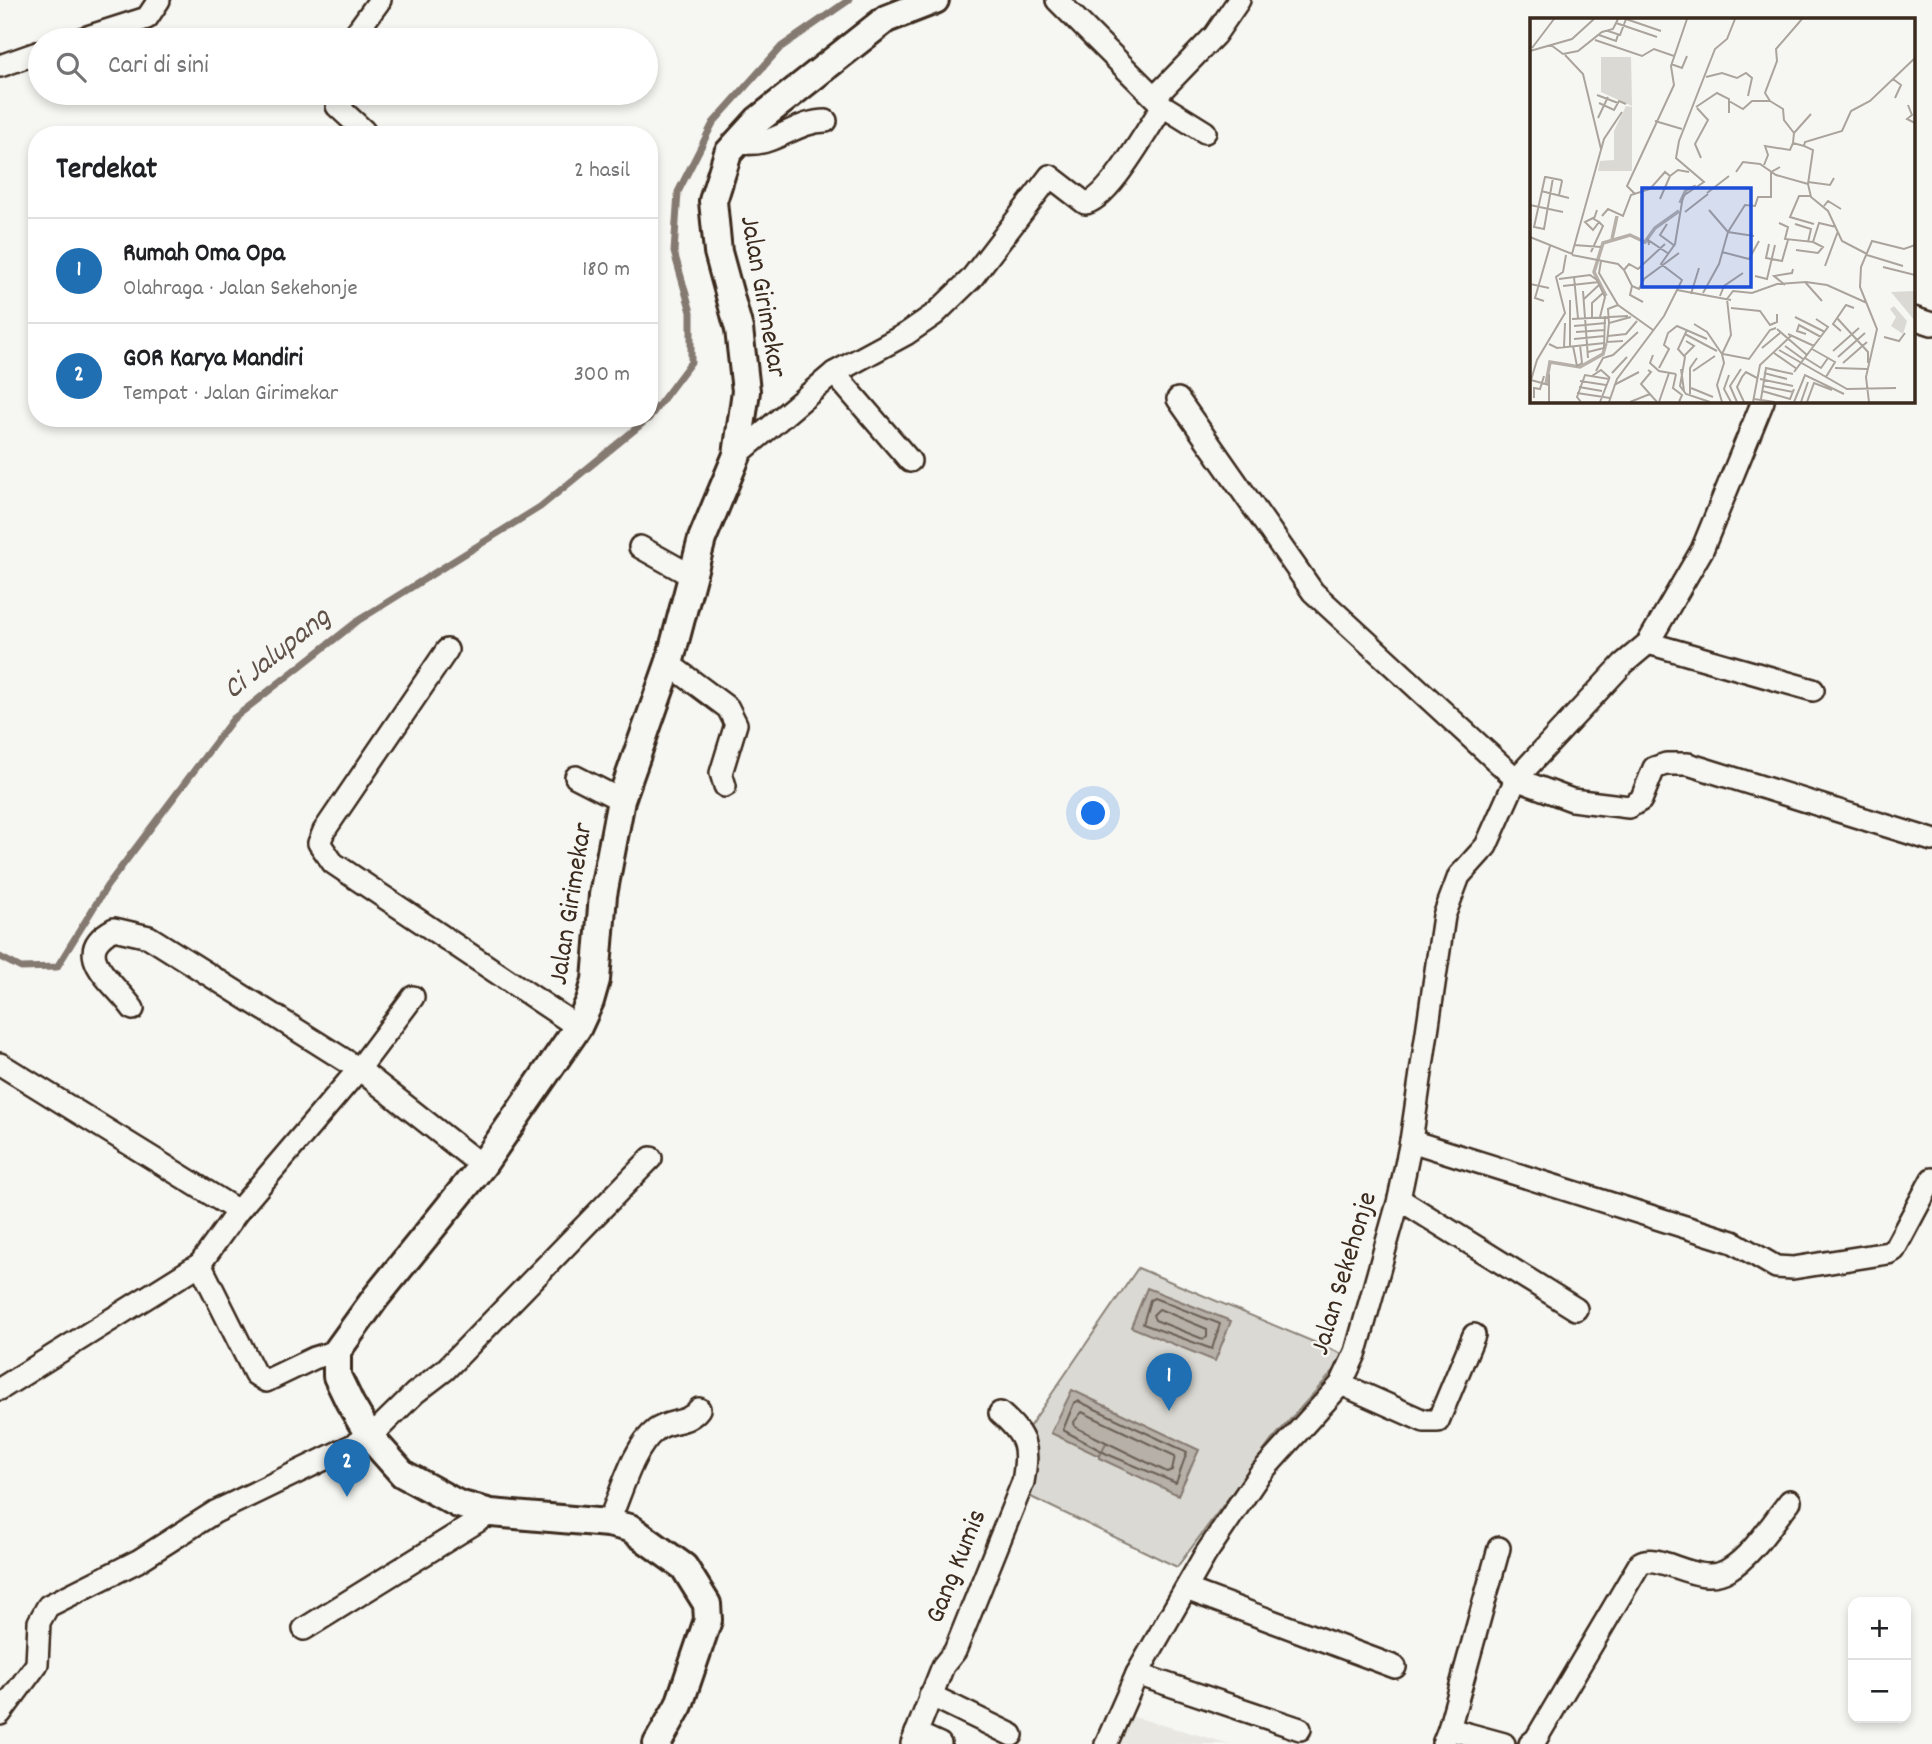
<!DOCTYPE html>
<html lang="id">
<head>
<meta charset="utf-8">
<style>
	:root { --surface:#fff; --page:#f2f2f2; --text:#202124; --muted:#757577; --line:#e0e0e0; --accent:#1f6fb2 }
	body { margin:0; font-family:Dekko,sans-serif; background:var(--page); color:var(--text) }
	.controls { position:absolute; right:21px; bottom:21px; display:grid; overflow:hidden; border-radius:14px; box-shadow:0 4px 10px #0003 }
	.controls button { width:63px; height:63px; display:grid; place-items:center; padding:0; border:0; border-bottom:2px solid var(--line); background:var(--surface); color:var(--text); font:35px sans-serif }
	.you { position:absolute; left:1094px; top:814px; width:24px; height:24px; margin:-18px; border:5px solid #fff; border-radius:50%; background:#1a73e8; box-shadow:0 0 0 10px #1a73e833 }
	.badge { display:grid; place-items:center; width:46px; height:46px; border-radius:50%; background:var(--accent); color:#fff; font-size:23px; font-weight:700 }
	.pin { position:absolute; translate:-50% -58px; filter:drop-shadow(0 2px 4px #0008) }
	.pin::after { content:''; position:absolute; top:37px; width:24px; height:21px; background:inherit; clip-path:polygon(0 0,100% 0,50% 100%) }
	.list { margin:0; padding:0; list-style:none }
	h2 { display:flex; justify-content:space-between; align-items:center; height:91px; margin:0; padding:0 28px; font-size:30px }
	h2 small { font-size:23px; font-weight:400; color:var(--muted) }
	.list li { display:grid; grid-template-columns:46px 1fr auto; gap:21px; align-items:center; box-sizing:border-box; height:105px; padding:0 28px; border-top:2px solid var(--line) }
	.list b { display:block; font-size:26px; white-space:nowrap }
	.list p { margin:0; font-size:23px; white-space:nowrap; color:var(--muted) }
	.list em { font-size:23px; font-style:normal; color:var(--muted) }
	.icon { flex:none; width:38px; height:38px; fill:none; stroke:currentColor; stroke-width:2; stroke-linecap:round; stroke-linejoin:round }
	.map { position:relative; flex:none; width:1932px; height:1744px; overflow:hidden }
	.search { position:absolute; background:var(--surface); box-shadow:0 4px 10px #0003; left:28px; top:28px; width:630px; height:77px; display:flex; align-items:center; gap:18px; box-sizing:border-box; padding:0 24px; border-radius:38px; color:var(--muted); font-size:26px }
	.panel { position:absolute; background:var(--surface); box-shadow:0 4px 10px #0003; left:28px; top:126px; width:630px; height:301px; border-radius:28px }
	.map>svg:first-child { display:block }
	.built { fill:#e8e7e2 }
	.green { fill:#dad9d3; stroke:#8a8278; stroke-width:2 }
	.water { fill:#b6b0a9; stroke:#857a71; stroke-width:2 }
	.lines { fill:none; stroke-linecap:round; stroke-linejoin:round }
	.shore { stroke:#6c6056; stroke-width:2 }
	.stream { stroke:#857a71; stroke-width:7 }
	.minor-casing { stroke:#3b2a1e; stroke-width:26 }
	.tertiary-casing { stroke:#3b2a1e; stroke-width:32 }
	.minor { stroke:#f6f6f2; stroke-width:21 }
	.tertiary { stroke:#f6f6f2; stroke-width:26 }
	.labels { text-anchor:middle; dominant-baseline:central; stroke-width:5; stroke-linejoin:round; paint-order:stroke }
	.street-label { font-size:28px; fill:#3b2a1e; stroke:#f6f6f2 }
	.water-label { font-size:30px; font-style:italic; fill:#605248; stroke:#f6f6f2 }
	.inset-river { fill:none; stroke:#b6b0a9; stroke-width:3.5 }
	.inset-road { fill:none; stroke:#aba49d; stroke-width:2 }
	.view { fill:#1d4ed8; fill-opacity:0.15; stroke:#1d4ed8; stroke-width:3.5 }
	.inset-edge { fill:none; stroke:#3b2a1e; stroke-width:3.5 }
</style>
</head>
<body>
<div class="map">
<svg width="1932" height="1744" viewBox="0 0 1932 1744">
	<rect width="100%" height="100%" fill="#f6f6f2"/>
	<filter id="ink" filterUnits="userSpaceOnUse"><feTurbulence type="fractalNoise" baseFrequency=".0143" numOctaves="2"/><feDisplacementMap in="SourceGraphic" scale="14" xChannelSelector="R" yChannelSelector="G"/><feConvolveMatrix kernelMatrix="1 2 1 2 8 2 1 2 1" color-interpolation-filters="sRGB"/></filter>
	<g filter="url(#ink)">
		<polygon class="built" points="1127,1715 1230,1744 1115,1744"/>
		<polygon class="green" points="1138,1268 1347,1356 1272,1440 1177,1567 1031,1497 1025,1433"/>
		<g class="water">
			<polygon points="1147,1288 1231,1321 1215,1361 1131,1327"/>
			<polygon points="1072,1390 1199,1450 1178,1495 1099,1458 1106,1443 1099,1456 1051,1433"/>
		</g>
		<g class="lines">
			<g class="shore">
				<polygon points="1154,1298 1220,1324 1212,1349 1143,1324 1150,1300"/>
				<polygon points="1159,1309 1207,1329 1207,1337 1203,1339 1155,1320 1153,1315"/>
				<polygon points="1078,1401 1187,1452 1176,1483 1107,1454 1063,1430 1074,1403"/>
				<polygon points="1082,1412 1175,1456 1172,1470 1167,1472 1075,1427 1074,1422"/>
			</g>
			<g class="stream">
				<polyline points="649,418 691,362 691,312 674,252 678,192 713,123 781,47 849,0"/>
				<polyline points="0,957 21,968 57,967 107,886 233,719 359,620 540,507 649,418"/>
			</g>
			<defs>
				<g id="minor">
					<polyline points="1057,0 1163,106 1205,132"/>
					<polyline points="78,40 147,18 159,0"/>
					<polyline points="351,40 380,0"/>
					<polyline points="0,66 40,52"/>
					<polyline points="349,93 337,106 364,131 362,135"/>
					<polyline points="1156,96 1215,35 1239,0"/>
					<path d="M738,142C773,150 793,121 826,121"/>
					<polyline points="1913,318 1932,324"/>
					<polyline points="834,373 910,461"/>
					<polyline points="1178,399 1313,592 1516,779 1572,800 1629,807 1641,800 1654,768 1666,764 1688,764 1932,840"/>
					<path d="M737,455L834,373L906,334L935,314L971,279L1050,176L1085,203C1108,201 1149,126 1163,106"/>
					<polyline points="640,547 692,576"/>
					<polyline points="1648,643 1813,690"/>
					<polyline points="447,650 324,831 319,843 333,863 578,1027"/>
					<polyline points="669,664 728,708 736,724 721,773 725,786"/>
					<polyline points="576,777 621,800"/>
					<path d="M133,1009C116,983 67,954 114,929L149,937L359,1069L482,1166"/>
					<polyline points="0,1064 238,1211"/>
					<polyline points="1411,1141 1733,1242 1776,1267 1793,1268 1888,1253 1894,1250 1932,1179"/>
					<polyline points="1399,1199 1576,1309"/>
					<polyline points="200,1264 255,1374 266,1381 314,1358 337,1351"/>
					<polyline points="1341,1384 1424,1421 1438,1421 1474,1335"/>
					<polyline points="0,1389 200,1264 238,1211 359,1069 413,997"/>
					<path d="M608,1523C621,1495 632,1448 656,1430C671,1419 687,1425 699,1409"/>
					<polyline points="1186,1589 1395,1667"/>
					<polyline points="304,1629 491,1513"/>
					<polyline points="1137,1674 1300,1729"/>
					<polyline points="930,1695 1012,1735"/>
					<polyline points="0,1714 37,1664 39,1622 48,1606 138,1561 215,1512 370,1437 415,1393 445,1370 651,1158"/>
					<polyline points="1449,1729 1499,1548"/>
					<polyline points="916,1733 940,1744"/>
					<path d="M912,1744L943,1666L955,1651L1023,1482C1029,1447 1027,1437 1000,1413"/>
					<polyline points="1106,1744 1137,1674 1205,1555 1259,1475 1341,1384 1356,1352 1399,1199 1411,1141 1444,916 1459,876 1486,846 1516,779 1623,664 1648,643 1702,550 1763,401"/>
					<polyline points="1443,1744 1449,1729 1504,1744"/>
					<path d="M1530,1744L1536,1739L1640,1563C1659,1551 1699,1588 1728,1570C1753,1555 1772,1523 1790,1501"/>
				</g>
				<polyline id="tertiary" points="657,1744 679,1705 708,1620 707,1604 684,1567 630,1528 608,1523 491,1513 458,1504 403,1474 370,1437 350,1403 337,1376 337,1351 376,1297 482,1166 578,1027 590,1001 596,980 603,895 621,800 669,664 702,539 737,455 746,391 739,329 718,252 713,201 728,153 758,120 886,19 935,0"/>
			</defs>
			<use href="#minor" class="minor-casing"/>
			<use href="#tertiary" class="tertiary-casing"/>
			<use href="#minor" class="minor"/>
			<use href="#tertiary" class="tertiary"/>
		</g>
	</g>
	<g class="labels">
		<g class="street-label">
			<text transform="translate(761 297) rotate(80)">Jalan Girimekar</text>
			<text transform="translate(573 904) rotate(-81)">Jalan Girimekar</text>
			<text transform="translate(1346 1274) rotate(-73)">Jalan Sekehonje</text>
			<text transform="translate(958 1567) rotate(-68)">Gang Kumis</text>
		</g>
		<g class="water-label">
			<text transform="translate(278 655) rotate(-39)">Ci Jalupang</text>
		</g>
	</g>
	<g transform="translate(1530 18)">
		<rect width="385" height="385" fill="#f6f6f2"/>
		<path d="M71,39H101L102,88L71,74ZM96,88L102,89V153H68L70,143L84,142V113ZM385,273V303L361,274ZM364,288L377,303L373,316L361,308L366,299L360,291Z" fill="#dad9d3"/>
		<path class="inset-river" d="M150,185L156,172L166,168M82,221L87,198M76,278L64,254L73,225L100,217L115,224L125,210L149,193M16,366L20,344L50,349L73,336L76,325"/>
		<path class="inset-road" d="M96,1L131,13M86,5L127,19M78,13L90,17L96,1M69,17L86,23L88,17M65,22L112,38L124,31L144,38M21,27L33,36L48,33L72,14L83,11L88,1M2,30L24,1M0,33L42,21L64,1M35,37L53,56L71,131M141,46L152,50L157,38M176,59L192,55L207,60L216,55L222,60L218,78M363,61L371,67L365,80M67,77L88,85M199,83L213,91L222,83H240L235,75L247,43L246,31L272,1M240,83L253,91L254,102L264,115M69,85L84,92L89,83L96,86M378,87L382,97L377,101L385,105M166,89L187,75L199,81V95M167,90L178,102L165,126L171,140M68,100L78,79M125,103L152,111M274,128L263,125L264,115L281,96M234,147L238,137L235,128L260,132L263,125M206,154L213,144L230,146L246,157L278,166M23,160L14,211L4,209L15,159H16L31,162L32,163L29,177M278,164L300,167L304,160M11,173L39,180M177,175L199,158M105,176L97,168L144,67L141,48L157,1M281,178H269L260,199L284,206M130,181L140,158M0,187L33,194M294,188L298,183L311,191M179,192L198,214L224,218M155,194L178,176M72,198L78,191L93,198L101,177L120,171L135,154L140,158L148,152L159,154M65,199L55,204L63,212L69,204L64,201L67,192M249,205L258,209L255,221L283,224L289,205L306,209M137,206L130,217L145,228M265,206L281,211L278,224M0,219L42,236L74,121L92,94M239,226L236,240L252,243L258,222M44,227L71,229M119,227L118,222L139,236M266,232L288,235L293,229L283,224M61,234L73,208L69,204M192,234L219,241L229,223M337,236L312,223L298,193L281,179L278,166L283,132L274,128L275,124L312,113L321,93L340,83L385,40M42,237L88,246L94,252L99,246L108,251L135,226M337,237L373,248M71,243L69,255L88,287L123,312M295,248L308,213M353,249L385,257M0,252V266L19,270M94,252L102,268L100,277L113,284M225,258L237,261L245,227M44,259L48,300M29,261L60,257L67,262L75,279L70,299M275,264L292,283M255,267L244,258L262,255L263,251M33,268L69,264M102,268L109,271L114,261L149,235M147,272L201,282M53,273L58,340M173,275L189,246L198,214L215,187L225,188L228,179H241V154L250,149M161,276L169,250M190,278L194,268L213,255M54,281L70,266M197,281L203,273L222,275L247,266L276,264L297,267L337,285M40,282V328M14,283L5,280L20,228M201,290L230,293L240,307L247,304V296M62,299V285L74,274M265,299L295,314M307,300L338,334V345M42,301L98,298M79,305L78,291L88,287M164,306L177,314L192,336M44,308L76,305M247,311L277,337M157,312L148,331L155,339L150,368L156,376L180,384M311,313L303,306L316,287L324,290M46,314L75,312M155,316L187,333M258,316L284,328M276,316L267,313L269,307L291,319M78,318L96,316L107,303M354,319L369,323L375,315M44,321L75,318M93,323L77,324L79,305L101,299M19,326L27,330L75,325M43,328L47,348L52,345L50,327M255,328L273,341M34,329L35,305M232,330L250,315M282,331L305,344L296,359M249,332L317,371L366,370M303,333L329,310M58,334L74,330L75,298M244,335L267,351M193,336L219,341L240,312L246,310M123,337L120,345L129,353L146,356M154,338L164,328L156,323M308,339L335,315M275,340L291,350L298,340M313,345L337,324M129,350L139,331L134,327L138,315L147,308L177,321M305,350L337,351M151,351L154,373M118,352L121,354L111,366L127,384M66,353L73,340L83,337L108,314M163,353L185,338M264,354L298,309L286,301M82,355L97,339M234,355L257,361M19,356V384M146,356L143,370L152,377L149,384M199,357L194,371L201,384M62,358L71,352L80,360M230,361L263,368M50,363L76,367M19,367L1,362L7,342L35,295L26,259L33,254L36,237M84,367L109,354M233,368L263,374M49,369L72,373M161,370L183,379M232,373L260,381L264,371M47,375L80,380M160,376V350L167,340M4,380V370L10,371L14,358M224,381L245,384M231,381L236,350L263,356M51,384L47,379L55,357L79,361L70,384M79,384L87,361L134,298L152,262L131,246L145,226L153,178L174,164L146,140L149,123L185,31L197,21L205,1M100,384L120,376M129,384L139,355M192,384L187,367L194,345L192,336L201,317L197,281M207,384L200,368L211,351M214,384L207,369L212,359L216,354L227,360M223,384L230,347L262,317M264,384L275,357L314,376M271,384L278,364M277,384L284,365L302,372M339,384L336,359L347,311L330,269L331,249L342,223L374,231L385,227"/>
		<path class="view" d="M112,170H221V269H112Z"/>
		<rect width="385" height="385" class="inset-edge"/>
	</g>
</svg>
<div class="controls">
<button>+</button>
<button>−</button>
</div>
<div class="you"></div>
<div class="pin badge" style="left:1169px;top:1411px">1</div>
<div class="pin badge" style="left:347px;top:1497px">2</div>
<div class="search"><svg class="icon" aria-label="search" viewBox="0 0 24 24"><circle cx="10" cy="10" r="6"/><path d="M15 15l6 6"/></svg>Cari di sini</div>
<section class="panel">
<h2>Terdekat<small>2 hasil</small></h2>
<ul class="list">
<li><span class="badge">1</span><div><b>Rumah Oma Opa</b><p>Olahraga · Jalan Sekehonje</p></div><em>180 m</em></li>
<li><span class="badge">2</span><div><b>GOR Karya Mandiri</b><p>Tempat · Jalan Girimekar</p></div><em>300 m</em></li>
</ul>
</section>
</div>
</body>
</html>
